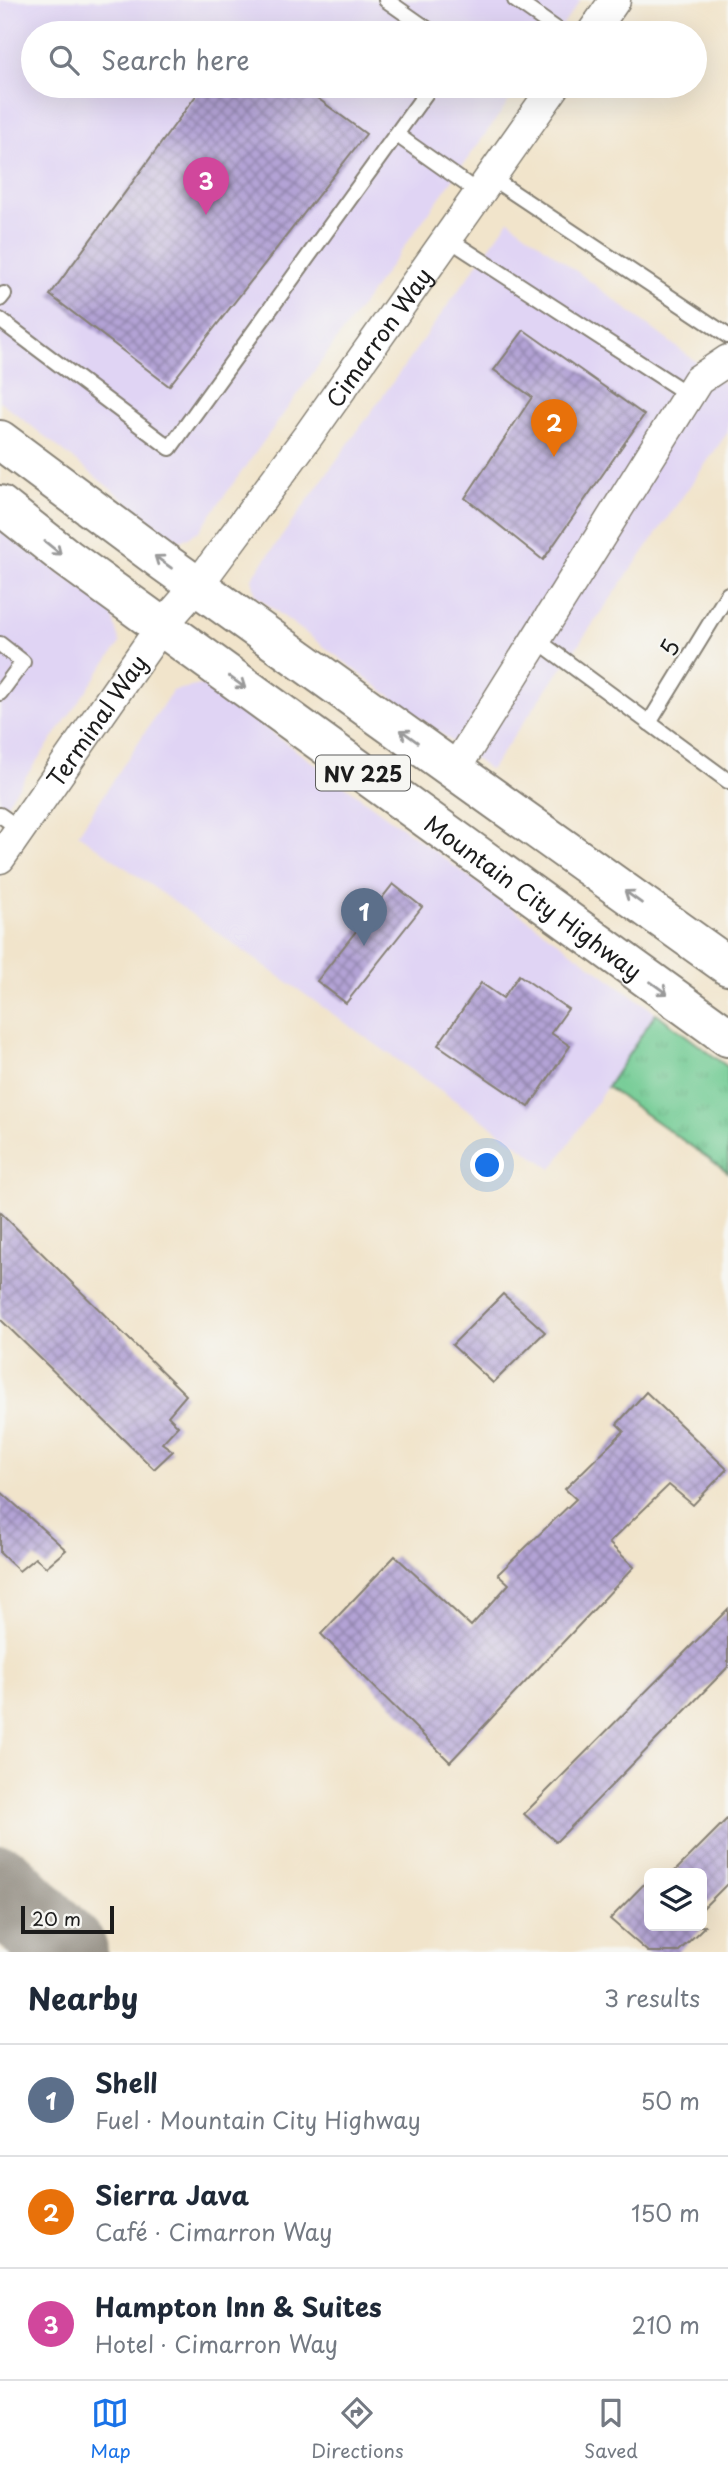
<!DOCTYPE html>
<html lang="en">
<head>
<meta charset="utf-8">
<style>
	:root { --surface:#fff; --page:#f6f6f7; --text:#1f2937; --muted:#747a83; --line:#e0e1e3; --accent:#1a73e8 }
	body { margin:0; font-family:"Playpen Sans",sans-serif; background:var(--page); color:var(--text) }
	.controls { position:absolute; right:21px; bottom:21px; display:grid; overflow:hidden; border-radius:10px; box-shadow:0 7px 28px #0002 }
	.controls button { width:63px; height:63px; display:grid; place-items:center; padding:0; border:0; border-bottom:2px solid var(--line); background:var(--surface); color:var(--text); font:35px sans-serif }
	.scale { position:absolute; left:21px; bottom:18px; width:93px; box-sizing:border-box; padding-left:7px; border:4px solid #1c1c1c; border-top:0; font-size:19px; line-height:24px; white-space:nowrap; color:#1c1c1c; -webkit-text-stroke:5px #f6f6f2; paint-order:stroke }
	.you { position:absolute; left:488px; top:1166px; width:24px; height:24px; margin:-18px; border:5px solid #fff; border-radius:50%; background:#1a73e8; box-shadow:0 0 0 10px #1a73e833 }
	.badge { display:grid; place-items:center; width:46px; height:46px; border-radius:50%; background:var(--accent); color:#fff; font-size:23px; font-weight:700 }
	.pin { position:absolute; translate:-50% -58px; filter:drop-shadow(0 2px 4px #0008) }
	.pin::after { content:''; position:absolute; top:37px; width:24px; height:21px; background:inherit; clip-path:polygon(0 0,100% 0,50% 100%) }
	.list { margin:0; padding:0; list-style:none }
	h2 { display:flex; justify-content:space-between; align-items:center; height:91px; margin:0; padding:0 28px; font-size:30px }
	h2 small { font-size:23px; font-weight:400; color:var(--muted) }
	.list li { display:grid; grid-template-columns:46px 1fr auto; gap:21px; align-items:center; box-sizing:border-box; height:112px; padding:0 28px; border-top:2px solid var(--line) }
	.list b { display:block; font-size:26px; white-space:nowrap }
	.list p { margin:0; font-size:23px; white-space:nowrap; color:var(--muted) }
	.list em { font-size:23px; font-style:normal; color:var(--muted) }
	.icon { flex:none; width:38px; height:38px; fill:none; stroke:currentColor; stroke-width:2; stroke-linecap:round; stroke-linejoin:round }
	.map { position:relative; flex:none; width:728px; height:1952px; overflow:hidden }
	.search { position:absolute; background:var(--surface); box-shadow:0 7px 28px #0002; left:21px; right:21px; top:21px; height:77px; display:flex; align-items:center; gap:18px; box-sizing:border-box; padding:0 24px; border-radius:38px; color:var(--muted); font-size:26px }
	.sheet { height:427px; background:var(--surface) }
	nav { display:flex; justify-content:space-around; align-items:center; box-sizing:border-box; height:98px; border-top:2px solid var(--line); background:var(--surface); font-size:19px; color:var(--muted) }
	nav a { display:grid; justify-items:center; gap:4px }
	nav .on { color:var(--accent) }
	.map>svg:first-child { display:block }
	.built { fill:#e0d4f4 }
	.grass { fill:url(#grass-tufts); stroke:#467357; stroke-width:2 }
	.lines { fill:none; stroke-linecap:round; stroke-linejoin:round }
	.taxiway { stroke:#868074; stroke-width:84 }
	.building { fill:url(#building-cross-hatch) }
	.lane-casing { stroke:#868074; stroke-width:18 }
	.street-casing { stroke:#868074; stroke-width:33 }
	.primary-casing { stroke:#868074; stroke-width:42 }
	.lane { stroke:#fff; stroke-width:14 }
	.street { stroke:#fff; stroke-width:30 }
	.primary { stroke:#fff; stroke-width:38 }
	.oneway { stroke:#999 }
	.labels { text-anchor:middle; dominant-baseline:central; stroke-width:5; stroke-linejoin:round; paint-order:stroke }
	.shield { fill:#f6f6f2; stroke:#5d5d5c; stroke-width:2 }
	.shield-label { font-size:21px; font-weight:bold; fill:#1c1c1c }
	.street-label { font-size:23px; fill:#1c1c1c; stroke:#f6f6f2 }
</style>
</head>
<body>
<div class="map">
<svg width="728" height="1952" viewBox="0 0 728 1952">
	<defs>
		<pattern id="grass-tufts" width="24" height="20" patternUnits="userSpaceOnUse" patternTransform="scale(1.75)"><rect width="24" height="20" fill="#70ca92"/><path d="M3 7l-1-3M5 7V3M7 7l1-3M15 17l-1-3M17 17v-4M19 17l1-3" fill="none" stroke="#60ad7d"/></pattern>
		<pattern id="building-cross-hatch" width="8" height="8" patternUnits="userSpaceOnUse" patternTransform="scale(1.75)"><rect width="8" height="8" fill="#b3a3d5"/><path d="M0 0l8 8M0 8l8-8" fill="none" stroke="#9184ac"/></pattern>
	</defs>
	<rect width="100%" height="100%" fill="#f6f6f2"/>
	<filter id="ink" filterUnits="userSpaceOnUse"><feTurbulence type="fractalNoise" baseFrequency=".0143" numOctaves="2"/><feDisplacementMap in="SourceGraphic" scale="14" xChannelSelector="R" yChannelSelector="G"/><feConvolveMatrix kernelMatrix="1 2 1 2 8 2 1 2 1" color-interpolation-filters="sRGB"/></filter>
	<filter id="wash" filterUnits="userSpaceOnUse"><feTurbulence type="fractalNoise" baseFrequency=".00686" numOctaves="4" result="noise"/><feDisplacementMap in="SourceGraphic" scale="28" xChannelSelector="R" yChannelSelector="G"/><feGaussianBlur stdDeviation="1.57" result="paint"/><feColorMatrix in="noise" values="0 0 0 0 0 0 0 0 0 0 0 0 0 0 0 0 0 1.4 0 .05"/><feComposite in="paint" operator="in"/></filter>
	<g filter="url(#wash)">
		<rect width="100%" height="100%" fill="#f1e4cb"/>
		<g class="built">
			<polygon points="0,0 581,0 557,33 33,33 33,86 520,86 199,531 181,541 169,535 0,401"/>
			<polygon points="509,220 728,386 728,432 490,770 256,596 252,578"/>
			<polygon points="0,529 110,609 120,643 0,813"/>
			<polygon points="205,684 656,1013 552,1169 78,834 172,691"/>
		</g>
		<polygon class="grass" points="656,1013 728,1067 728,1172 607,1087"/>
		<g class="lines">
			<polyline class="taxiway" points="0,1887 66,1952"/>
		</g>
		<g id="blocks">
			<g class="building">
				<polygon points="203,86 301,86 366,134 169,386 50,295"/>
				<polygon points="524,330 644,415 543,560 465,498 532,397 494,370"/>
				<polygon points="393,884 422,907 346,1003 317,981"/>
				<polygon points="519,975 568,1009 551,1033 570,1046 529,1107 438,1045 481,983 503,998"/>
				<polygon points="0,1212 186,1395 168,1416 178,1426 162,1443 173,1451 154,1469 0,1319"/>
				<polygon points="503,1294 545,1332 493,1383 452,1345"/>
				<polygon points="646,1392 727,1469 693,1505 669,1485 609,1543 634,1567 450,1762 321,1634 395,1556 471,1626 509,1584 498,1574 576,1499 565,1489 624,1431 617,1424"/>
				<polygon points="0,1491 66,1550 46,1567 35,1558 19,1571 0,1553"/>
				<polygon points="728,1609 728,1667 556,1842 524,1814"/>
				<polygon points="728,1818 728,1883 702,1909 702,1873 673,1873"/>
				<polygon points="649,1879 649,1926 705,1926 678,1952 648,1952 610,1919"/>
			</g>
		</g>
	</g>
	<g filter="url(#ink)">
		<use href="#blocks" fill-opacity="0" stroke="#868074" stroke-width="2"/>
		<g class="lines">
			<defs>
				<g id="lane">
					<polyline points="386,0 433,33"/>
					<polyline points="515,0 562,33"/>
					<polyline points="397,135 479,193"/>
					<polyline points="490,177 728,336"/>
					<polyline points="447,238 689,395"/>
					<polyline points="0,299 4,294"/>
					<polyline points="0,320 170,448 431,86"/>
					<polyline points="537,640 728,781"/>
					<polyline points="0,644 23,662 0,693"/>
					<polyline points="649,723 728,594"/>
					<polyline points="0,815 20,829"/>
				</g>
				<g id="street">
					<polyline points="592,33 615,0"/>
					<polyline points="455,769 698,380 728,360"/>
					<path id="s1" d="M0,858L161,627L197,586L308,436L555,86"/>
				</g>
				<g id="primary">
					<polyline points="0,440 165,563 728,966"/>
					<path id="s2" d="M0,505L67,558L728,1037"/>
				</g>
			</defs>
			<use href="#lane" class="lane-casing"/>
			<use href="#street" class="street-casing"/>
			<use href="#primary" class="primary-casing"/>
			<use href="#lane" class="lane"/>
			<use href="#street" class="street"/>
			<use href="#primary" class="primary"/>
		</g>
		<defs><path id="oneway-shaft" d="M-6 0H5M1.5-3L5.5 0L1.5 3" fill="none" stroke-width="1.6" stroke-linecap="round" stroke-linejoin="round" transform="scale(1.75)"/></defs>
		<g class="oneway">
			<use href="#oneway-shaft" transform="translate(53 548) rotate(39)"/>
			<use href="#oneway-shaft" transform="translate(163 562) rotate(-144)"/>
			<use href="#oneway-shaft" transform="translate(237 682) rotate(36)"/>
			<use href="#oneway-shaft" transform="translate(409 736) rotate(-144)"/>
			<use href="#oneway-shaft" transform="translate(633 897) rotate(-144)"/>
			<use href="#oneway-shaft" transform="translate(659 988) rotate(36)"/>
		</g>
	</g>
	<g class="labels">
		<rect class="shield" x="316" y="755.5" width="94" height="35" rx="5"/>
		<g class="shield-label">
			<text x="363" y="773">NV 225</text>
		</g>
		<g class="street-label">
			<text stroke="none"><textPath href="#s1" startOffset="644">Cimarron Way</textPath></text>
			<text transform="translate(669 647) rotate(-59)">5</text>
			<text stroke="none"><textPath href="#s1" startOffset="168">Terminal Way</textPath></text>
			<text stroke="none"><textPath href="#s2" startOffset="662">Mountain City Highway</textPath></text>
		</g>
	</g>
</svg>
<div class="controls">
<button><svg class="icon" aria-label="layers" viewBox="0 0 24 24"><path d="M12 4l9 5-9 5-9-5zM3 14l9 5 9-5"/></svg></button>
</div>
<div class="scale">20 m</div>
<div class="you"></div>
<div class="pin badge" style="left:364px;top:946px;background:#5c6f8a">1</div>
<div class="pin badge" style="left:554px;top:457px;background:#e8710a">2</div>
<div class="pin badge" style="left:206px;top:215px;background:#d1479c">3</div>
<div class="search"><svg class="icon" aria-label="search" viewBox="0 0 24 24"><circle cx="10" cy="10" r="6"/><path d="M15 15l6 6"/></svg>Search here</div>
</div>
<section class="sheet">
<h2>Nearby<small>3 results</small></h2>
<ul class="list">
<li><span class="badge" style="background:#5c6f8a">1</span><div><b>Shell</b><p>Fuel · Mountain City Highway</p></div><em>50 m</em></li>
<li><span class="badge" style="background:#e8710a">2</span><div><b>Sierra Java</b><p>Café · Cimarron Way</p></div><em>150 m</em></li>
<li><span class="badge" style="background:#d1479c">3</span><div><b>Hampton Inn &amp; Suites</b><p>Hotel · Cimarron Way</p></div><em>210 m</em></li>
</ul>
</section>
<nav>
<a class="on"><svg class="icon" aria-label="map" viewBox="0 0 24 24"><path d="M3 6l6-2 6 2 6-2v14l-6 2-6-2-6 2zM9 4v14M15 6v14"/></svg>Map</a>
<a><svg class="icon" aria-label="directions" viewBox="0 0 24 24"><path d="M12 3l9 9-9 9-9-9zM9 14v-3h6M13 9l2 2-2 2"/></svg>Directions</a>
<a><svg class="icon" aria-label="saved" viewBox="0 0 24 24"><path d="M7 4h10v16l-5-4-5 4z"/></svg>Saved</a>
</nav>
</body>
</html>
